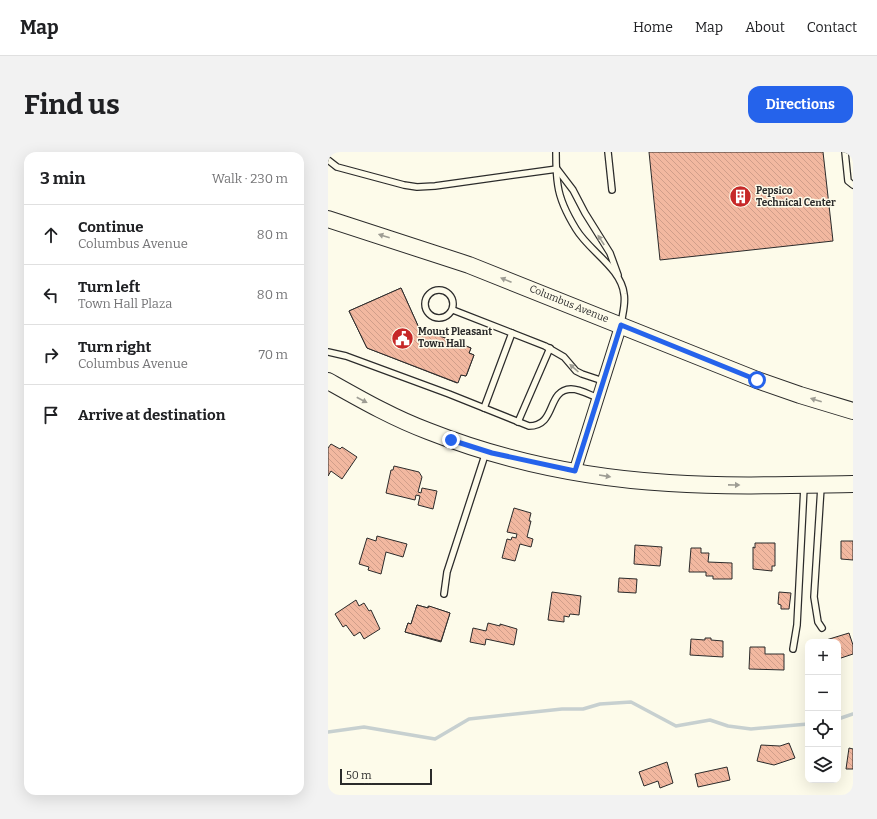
<!DOCTYPE html>
<html lang="en">
<head>
<meta charset="utf-8">
<style>
	:root { --surface:#fff; --page:#f2f2f2; --text:#202124; --muted:#757577; --line:#e0e0e0; --accent:#2563eb }
	body { margin:0; font-family:Bitter,serif; background:var(--page); color:var(--text) }
	.controls { position:absolute; right:12px; bottom:12px; display:grid; overflow:hidden; border-radius:8px; box-shadow:0 4px 16px #0002 }
	.controls button { width:36px; height:36px; display:grid; place-items:center; padding:0; border:0; border-bottom:1px solid var(--line); background:var(--surface); color:var(--text); font:20px sans-serif }
	.scale { position:absolute; left:12px; bottom:10px; width:92px; box-sizing:border-box; padding-left:4px; border:2px solid #2b2b2b; border-top:0; font-size:11px; line-height:14px; white-space:nowrap; color:#2b2b2b; -webkit-text-stroke:3px #fdfbea; paint-order:stroke }
	.stop { position:absolute; width:12px; height:12px; margin:-9px; border:3px solid #2563eb; border-radius:50%; background:#fff }
	.stop.end { background:#2563eb; border-color:#fff; box-shadow:0 1px 4px #0008 }
	.list { margin:0; padding:0; list-style:none }
	h2 { display:flex; justify-content:space-between; align-items:center; height:52px; margin:0; padding:0 16px; font-size:17px }
	h2 small { font-size:13px; font-weight:400; color:var(--muted) }
	.list li { display:grid; grid-template-columns:26px 1fr auto; gap:12px; align-items:center; box-sizing:border-box; height:60px; padding:0 16px; border-top:1px solid var(--line) }
	.list b { display:block; font-size:15px; white-space:nowrap }
	.list p { margin:0; font-size:13px; white-space:nowrap; color:var(--muted) }
	.list em { font-size:13px; font-style:normal; color:var(--muted) }
	.icon { flex:none; width:22px; height:22px; fill:none; stroke:currentColor; stroke-width:2; stroke-linecap:round; stroke-linejoin:round }
	.map { position:relative; flex:none; width:525px; height:643px; overflow:hidden; border-radius:12px }
	header { display:flex; align-items:center; gap:24px; box-sizing:border-box; height:56px; padding:0 20px; background:var(--surface); border-bottom:1px solid var(--line) }
	header strong { font-size:19px }
	nav { display:flex; gap:22px; margin-inline-start:auto; font-size:14px }
	.intro { display:flex; align-items:center; justify-content:space-between; box-sizing:border-box; height:96px; padding:0 24px }
	h1 { margin:0; font-size:28px }
	.button { padding:10px 18px; border-radius:12px; background:var(--accent); color:#fff; font-size:14px; font-weight:700 }
	main { display:flex; gap:24px; padding:0 24px }
	aside { flex:1; background:var(--surface); border-radius:12px; box-shadow:0 4px 16px #0002 }
	.map>svg:first-child { display:block }
	.lines { fill:none; stroke-linecap:round; stroke-linejoin:round }
	.stream { stroke:#c7d0d0; stroke-width:3.5 }
	.building { fill:url(#building-back-hatch); stroke:#2b2b2b }
	.lane-casing { stroke:#2b2b2b; stroke-width:8 }
	.street-casing { stroke:#2b2b2b; stroke-width:13 }
	.secondary-casing { stroke:#2b2b2b; stroke-width:18 }
	.lane { stroke:#fdfbea; stroke-width:5.5 }
	.street { stroke:#fdfbea; stroke-width:11 }
	.secondary { stroke:#fdfbea; stroke-width:16 }
	.oneway { fill:#9e9d94 }
	.route { stroke:#2563eb; stroke-width:5 }
	.labels { text-anchor:middle; dominant-baseline:central; stroke-width:3; stroke-linejoin:round; paint-order:stroke }
	.poi-label { font-size:10px; font-weight:bold; fill:#2b2b2b; stroke:#fdfbea; text-anchor:start }
	.street-label { font-size:10px; fill:#2b2b2b; stroke:#fdfbea }
</style>
</head>
<body>
<header>
<strong>Map</strong>
<nav><a>Home</a><a>Map</a><a>About</a><a>Contact</a></nav>
</header>
<div class="intro"><h1>Find us</h1><a class="button">Directions</a></div>
<main>
<aside>
<h2>3 min<small>Walk · 230 m</small></h2>
<ul class="list">
<li><svg class="icon" aria-label="ahead" viewBox="0 0 24 24"><path d="M12 20V5M6 11l6-6 6 6"/></svg><div><b>Continue</b><p>Columbus Avenue</p></div><em>80 m</em></li>
<li><svg class="icon" aria-label="left" viewBox="0 0 24 24"><path d="M17 20v-9H6M10 6l-5 5 5 5"/></svg><div><b>Turn left</b><p>Town Hall Plaza</p></div><em>80 m</em></li>
<li><svg class="icon" aria-label="right" viewBox="0 0 24 24"><path d="M7 20v-9h11M14 6l5 5-5 5"/></svg><div><b>Turn right</b><p>Columbus Avenue</p></div><em>70 m</em></li>
<li><svg class="icon" aria-label="arrive" viewBox="0 0 24 24"><path d="M6 21V4h12l-3 4 3 4H6"/></svg><div><b>Arrive at destination</b></div></li>
</ul>
</aside>
<div class="map">
<svg width="525" height="643" viewBox="0 0 525 643">
	<defs>
		<pattern id="building-back-hatch" width="6" height="6" patternUnits="userSpaceOnUse"><rect width="6" height="6" fill="#f2b8a0"/><path d="M-1 5l2 2M0 0l6 6M5-1l2 2" fill="none" stroke="#d09e8a"/></pattern>
	</defs>
	<rect width="100%" height="100%" fill="#fdfbea"/>
	<g class="lines">
		<g class="stream">
			<polyline points="510,567 525,562"/>
			<polyline points="0,580 36,575 107,587 141,567 234,557 255,557 272,552 303,550 348,574 382,568 400,574 423,577 480,572"/>
		</g>
	</g>
	<g class="building">
		<polygon points="321,0 495,0 505,89 332,108"/>
		<polygon points="73,136 91,176 143,196 141,201 146,203 139,222 138,224 133,223 129,231 39,196 21,159"/>
		<polygon points="73,136 91,176 143,196 141,201 146,203 138,224 133,223 130,231 39,196 21,159"/>
		<polygon points="3,292 12,297 14,295 29,305 14,327 3,319 0,324 0,296"/>
		<polygon points="66,314 91,320 94,325 90,340 93,341 94,336 109,339 105,357 90,353 92,344 88,343 87,348 58,341 63,318 65,318"/>
		<polygon points="186,356 203,361 201,369 203,369 199,385 205,387 203,395 192,392 187,409 174,406 179,387 183,388 184,385 188,386 189,382 179,380"/>
		<polygon points="49,384 79,392 75,405 58,400 53,422 40,418 41,415 31,412 39,386 48,389"/>
		<polygon points="513,389 525,389 525,408 513,407"/>
		<polygon points="427,391 447,391 447,414 444,414 444,419 425,417 425,395 427,396"/>
		<polygon points="307,393 334,395 332,414 306,412"/>
		<polygon points="363,396 373,396 373,401 381,401 380,410 404,411 404,427 385,427 385,424 378,424 378,420 361,420"/>
		<polygon points="291,426 309,427 308,441 290,440"/>
		<polygon points="224,440 253,444 251,463 242,462 241,465 236,464 236,470 220,468"/>
		<polygon points="451,440 463,441 461,457 453,457 453,453 450,452"/>
		<polygon points="28,448 31,454 36,451 41,459 43,458 52,477 36,487 32,480 26,484 18,473 15,475 7,462"/>
		<polygon points="89,453 100,456 100,454 122,461 113,490 77,480 80,471 83,472"/>
		<polygon points="89,453 100,456 101,454 122,461 113,489 77,480 80,471 83,472"/>
		<polygon points="160,471 172,474 172,472 189,477 186,493 158,487 157,493 142,490 145,476 158,479"/>
		<polygon points="521,481 525,493 525,502 510,507 510,490 499,490 498,488"/>
		<polygon points="377,486 383,486 383,488 395,489 395,505 362,503 363,487 377,488"/>
		<polygon points="422,495 437,495 437,502 456,502 456,518 421,517"/>
		<polygon points="461,591 467,606 446,613 429,609 433,593 452,594"/>
		<polygon points="521,596 525,597 525,617 518,617"/>
		<polygon points="339,610 345,631 332,636 330,629 316,634 311,620"/>
		<polygon points="399,615 402,628 370,635 367,622"/>
	</g>
	<g class="lines">
		<defs>
			<g id="lane">
				<path d="M228,0C228,11 228,23 230,34C232,48 240,64 248,77C261,99 293,116 296,142C298,152 294,163 293,173"/>
				<polyline points="280,0 284,38"/>
				<polyline points="517,0 520,29 525,33"/>
				<polyline points="0,8 9,15 76,33 89,35 107,34 229,17 245,38 257,61 282,101 290,123"/>
				<circle cx="111" cy="152" r="14"/>
				<polyline points="125,158 217,194 236,205 248,219 254,222 275,229"/>
				<path d="M0,200L18,204L121,242L201,274C229,274 218,238 243,237C252,237 262,243 270,246"/>
				<polyline points="156,256 184,181"/>
				<polyline points="190,270 222,196"/>
				<polyline points="493,335 486,445 490,470 494,476"/>
				<polyline points="116,442 119,420 158,300"/>
				<polyline points="465,497 469,473 476,335"/>
			</g>
			<polyline id="street" points="247,319 293,173"/>
			<g id="secondary">
				<polyline points="0,67 141,113 429,228 472,243 525,259"/>
				<path d="M0,229C32,247 65,266 100,279C176,309 259,326 341,331C402,335 464,333 525,332"/>
			</g>
		</defs>
		<use href="#lane" class="lane-casing"/>
		<use href="#street" class="street-casing"/>
		<use href="#secondary" class="secondary-casing"/>
		<use href="#lane" class="lane"/>
		<use href="#street" class="street"/>
		<use href="#secondary" class="secondary"/>
	</g>
	<defs><path id="oneway-solid" d="M-6-.8H1V-3.2L6.5 0L1 3.2V.8H-6Z"/></defs>
	<g class="oneway">
		<use href="#oneway-solid" transform="translate(56 84) rotate(-162)"/>
		<use href="#oneway-solid" transform="translate(273 88) rotate(-123)"/>
		<use href="#oneway-solid" transform="translate(178 128) rotate(-158)"/>
		<use href="#oneway-solid" transform="translate(246 216) rotate(-138)"/>
		<use href="#oneway-solid" transform="translate(34 248) rotate(28)"/>
		<use href="#oneway-solid" transform="translate(488 248) rotate(-162)"/>
		<use href="#oneway-solid" transform="translate(277 324) rotate(9)"/>
		<use href="#oneway-solid" transform="translate(406 333) rotate(1)"/>
	</g>
	<g class="lines">
		<polyline class="route" points="123,288 164,301 247,319 293,173 429,228"/>
	</g>
	<defs>
		<symbol id="building-disc" viewBox="-11 -11 22 22"><circle r="9.5" fill="#c62828" stroke="#fdfbea"/><path d="M-4-6H4V6H1V3H-1V6H-4ZM-2.5-4.3h1.7v1.8h-1.7ZM.8-4.3h1.7v1.8H.8ZM-2.5-1h1.7V.8h-1.7ZM.8-1h1.7V.8H.8Z" fill="#fff"/></symbol>
		<symbol id="civic-disc" viewBox="-11 -11 22 22"><circle r="9.5" fill="#c62828" stroke="#fdfbea"/><path d="M-.6-6.5H3V-4.5H.6V-3L4-1V1h2V6H-6V1h2V-1L-.6-3ZM-1.2 2.5V6h2.4V2.5Z" fill="#fff"/></symbol>
	</defs>
	<g fill-rule="evenodd">
		<use href="#building-disc" x="400" y="32" width="25" height="25"/>
		<use href="#civic-disc" x="62" y="174" width="25" height="25"/>
	</g>
	<g class="labels">
		<g class="poi-label">
			<text x="428" y="39">Pepsico<tspan x="428" dy="12">Technical Center</tspan></text>
			<text x="90" y="180">Mount Pleasant<tspan x="90" dy="12">Town Hall</tspan></text>
		</g>
		<g class="street-label">
			<text transform="translate(241 152) rotate(22)">Columbus Avenue</text>
		</g>
	</g>
</svg>
<div class="controls">
<button>+</button>
<button>−</button>
<button><svg class="icon" aria-label="locate" viewBox="0 0 24 24"><circle cx="12" cy="12" r="6"/><path d="M12 2v4M12 18v4M2 12h4M18 12h4"/></svg></button>
<button><svg class="icon" aria-label="layers" viewBox="0 0 24 24"><path d="M12 4l9 5-9 5-9-5zM3 14l9 5 9-5"/></svg></button>
</div>
<div class="scale">50 m</div>
<div class="stop" style="left:429px;top:228px"></div>
<div class="stop end" style="left:123px;top:288px"></div>
</div>
</main>
</body>
</html>
